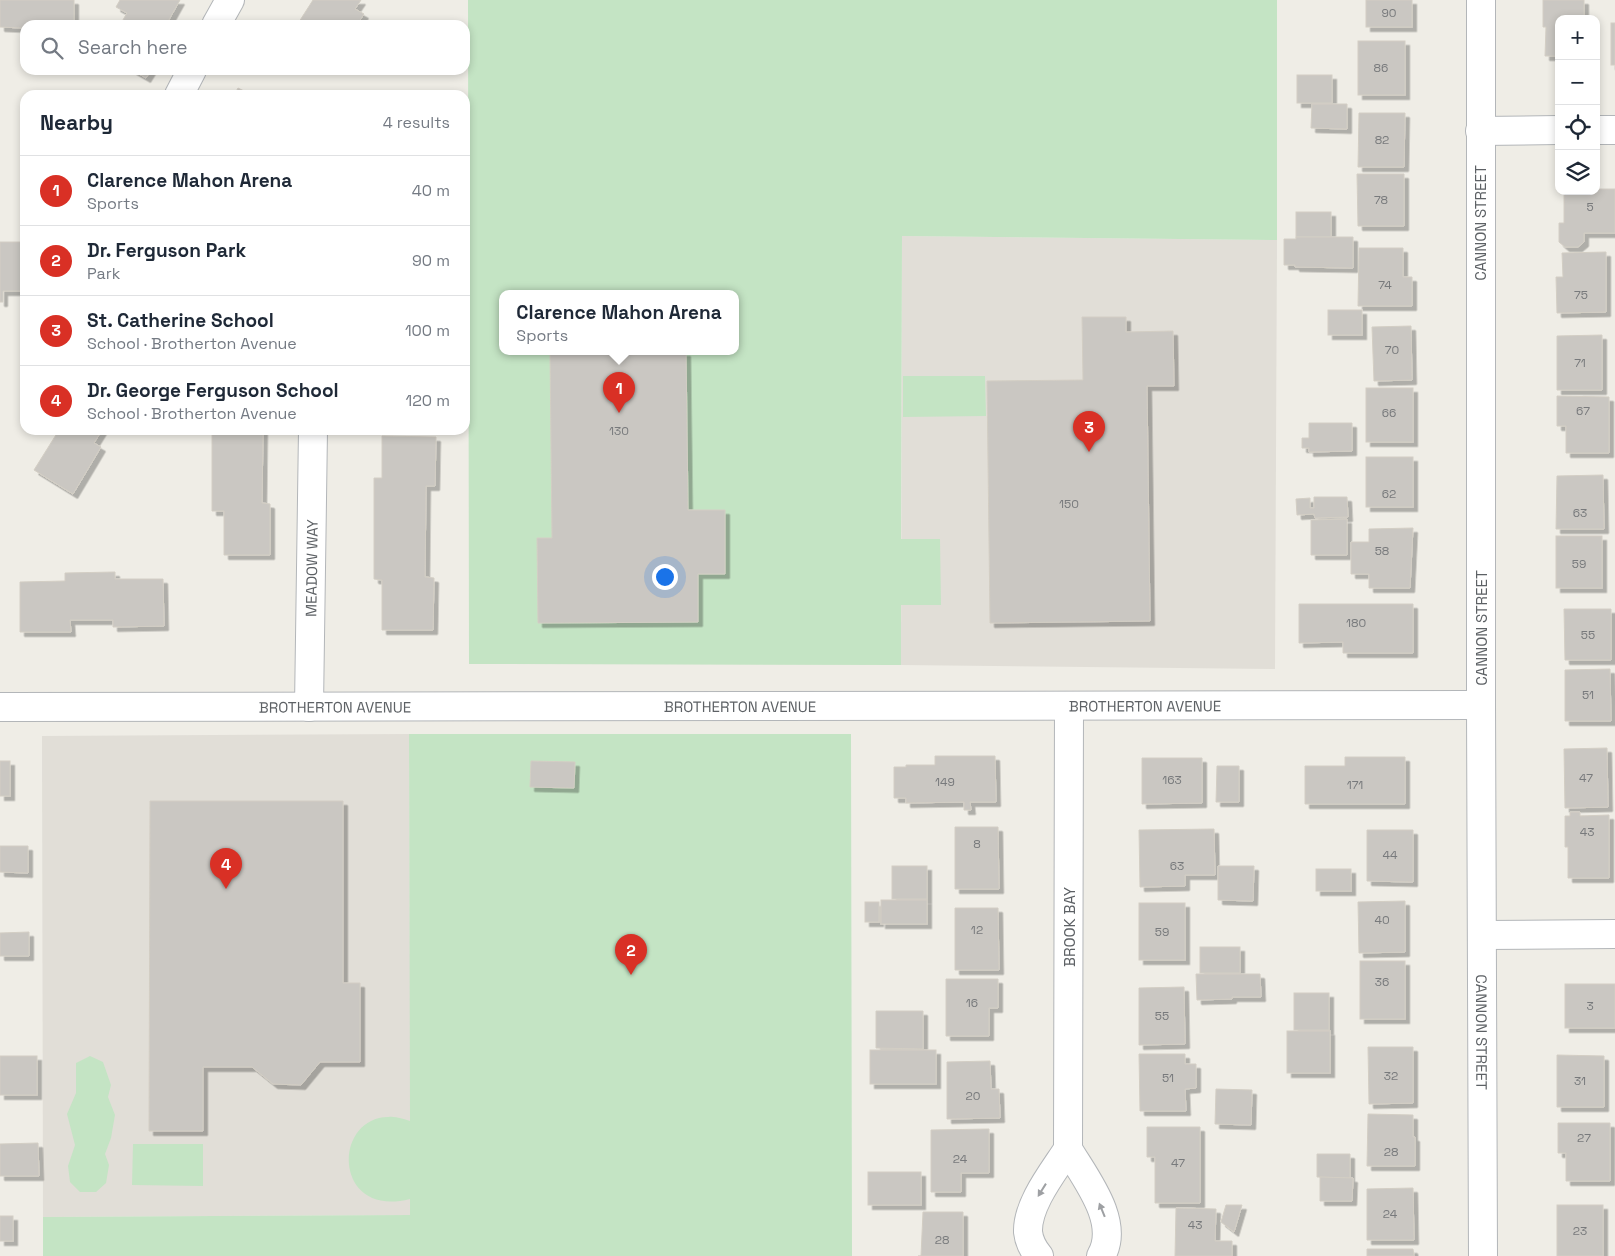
<!DOCTYPE html>
<html lang="en">
<head>
<meta charset="utf-8">
<style>
	:root { --surface:#fff; --page:#f2f2f3; --text:#1f2937; --muted:#747a83; --line:#e0e1e3; --accent:#d93025 }
	body { margin:0; font-family:"Space Grotesk",sans-serif; background:var(--page); color:var(--text) }
	.controls { position:absolute; right:15px; top:15px; display:grid; overflow:hidden; border-radius:10px; box-shadow:0 2px 8px #0003 }
	.controls button { width:45px; height:45px; display:grid; place-items:center; padding:0; border:0; border-bottom:1px solid var(--line); background:var(--surface); color:var(--text); font:25px sans-serif }
	.you { position:absolute; left:664px; top:576px; width:18px; height:18px; margin:-12px; border:4px solid #fff; border-radius:50%; background:#1a73e8; box-shadow:0 0 0 8px #1a73e833 }
	.badge { display:grid; place-items:center; width:32px; height:32px; border-radius:50%; background:var(--accent); color:#fff; font-size:16px; font-weight:700 }
	.pin { position:absolute; translate:-50% -41px; filter:drop-shadow(0 1px 2px #0008) }
	.pin::after { content:''; position:absolute; top:26px; width:18px; height:15px; background:inherit; clip-path:polygon(0 0,100% 0,50% 100%) }
	.popup { position:absolute; left:499px; top:290px; width:240px; height:65px; box-sizing:border-box; display:grid; place-content:center; border-radius:10px; background:var(--surface); filter:drop-shadow(0 1px 4px #0005); font-size:16px; white-space:nowrap; color:var(--muted) }
	.popup b { font-size:19px; color:var(--text) }
	.popup::after { content:''; position:absolute; left:50%; top:100%; margin-left:-10px; border:10px solid transparent; border-top-color:var(--surface) }
	.list { margin:0; padding:0; list-style:none }
	h2 { display:flex; justify-content:space-between; align-items:center; height:65px; margin:0; padding:0 20px; font-size:21px }
	h2 small { font-size:16px; font-weight:400; color:var(--muted) }
	.list li { display:grid; grid-template-columns:32px 1fr auto; gap:15px; align-items:center; box-sizing:border-box; height:70px; padding:0 20px; border-top:1px solid var(--line) }
	.list b { display:block; font-size:19px; white-space:nowrap }
	.list p { margin:0; font-size:16px; white-space:nowrap; color:var(--muted) }
	.list em { font-size:16px; font-style:normal; color:var(--muted) }
	.icon { flex:none; width:28px; height:28px; fill:none; stroke:currentColor; stroke-width:2; stroke-linecap:round; stroke-linejoin:round }
	.map { position:relative; flex:none; width:1615px; height:1256px; overflow:hidden }
	.search { position:absolute; background:var(--surface); box-shadow:0 2px 8px #0003; left:20px; top:20px; width:450px; height:55px; display:flex; align-items:center; gap:12px; box-sizing:border-box; padding:0 18px; border-radius:15px; color:var(--muted); font-size:19px }
	.panel { position:absolute; background:var(--surface); box-shadow:0 2px 8px #0003; left:20px; top:90px; width:450px; height:345px; border-radius:15px }
	.map>svg:first-child { display:block }
	.education { fill:#e1ded7 }
	.green { fill:#c4e4c4; fill-rule:evenodd }
	.building { fill:#cac7c2; stroke:#d3cec4; filter:url(#shadow) }
	.lines { fill:none; stroke-linecap:round; stroke-linejoin:round }
	.minor-casing { stroke:#b3b6b9; stroke-width:30 }
	.minor { stroke:#fff; stroke-width:28 }
	.oneway { fill:#9ea0a3 }
	.labels { text-anchor:middle; dominant-baseline:central; stroke-width:4; stroke-linejoin:round; paint-order:stroke }
	.number-label { font-size:12px; fill:#787a7c }
	.street-label { font-size:15px; fill:#5d6165; stroke:#fff }
</style>
</head>
<body>
<div class="map">
<svg width="1615" height="1256" viewBox="0 0 1615 1256">
	<defs>
		<filter id="shadow"><feDropShadow dx="4.5" dy="4.5" stdDeviation="0" flood-color="#0004"/></filter>
	</defs>
	<rect width="100%" height="100%" fill="#efede6"/>
	<g class="education">
		<polygon points="902,236 1277,240 1275,669 901,665"/>
		<polygon points="409,734 411,1215 43,1217 42,736"/>
	</g>
	<g class="green">
		<path d="M468,0H1277V240L902,236L901,539H940L941,605H901V665L469,664ZM503,294H735V352H503Z"/>
		<polygon points="903,376 985,376 986,416 903,417"/>
		<path d="M409,734H851L852,1256H43V1217L410,1215V1199C333,1219 332,1118 388,1117C396,1116 403,1119 410,1121Z"/>
		<polygon points="90,1056 103,1062 111,1085 108,1097 115,1115 111,1138 105,1154 109,1165 106,1183 96,1192 80,1192 70,1182 68,1166 75,1145 67,1114 76,1093 76,1063"/>
		<polygon points="133,1144 203,1144 203,1186 132,1185"/>
	</g>
	<g class="building">
		<polygon points="0,0 74,0 74,25 25,25 25,35 23,35 23,28 0,27"/>
		<polygon points="120,0 180,0 166,25 120,25 127,13 116,7"/>
		<polygon points="313,0 361,0 355,9 364,14 357,25 297,25"/>
		<rect x="1366" y="0" width="46" height="27"/>
		<polygon points="1543,0 1584,0 1584,19 1559,19 1559,56 1545,56 1546,27 1543,27"/>
		<rect x="1611" y="23" width="4" height="42"/>
		<rect x="1358" y="41" width="47" height="54"/>
		<polygon points="132,70 151,70 146,78"/>
		<rect x="1297" y="75" width="35" height="28"/>
		<polygon points="238,88 252,95 234,95"/>
		<polygon points="1312,104 1347,104 1347,129 1311,128"/>
		<polygon points="1359,113 1405,113 1404,167 1358,167"/>
		<polygon points="1357,174 1404,174 1404,226 1358,226"/>
		<polygon points="1596,189 1615,189 1615,233 1584,233 1584,242 1578,247 1565,247 1559,242 1559,223 1564,223 1564,191 1596,191"/>
		<rect x="1296" y="212" width="35" height="25"/>
		<polygon points="1296,237 1353,237 1353,268 1295,267 1295,265 1284,265 1284,239 1296,239"/>
		<polygon points="0,242 25,242 25,291 3,291 3,302 0,302"/>
		<polygon points="1359,248 1403,248 1403,277 1412,277 1412,306 1358,306"/>
		<polygon points="1606,252 1606,312 1557,313 1556,277 1563,277 1562,253"/>
		<rect x="1328" y="310" width="34" height="25"/>
		<polygon points="1082,317 1126,317 1126,332 1173,331 1174,386 1147,386 1150,621 990,623 987,381 1083,380"/>
		<polygon points="1411,326 1412,380 1374,381 1372,327"/>
		<polygon points="1602,335 1602,390 1557,390 1557,336"/>
		<polygon points="550,352 686,352 688,510 725,510 725,574 698,574 698,622 538,623 537,538 552,538"/>
		<rect x="1366" y="388" width="47" height="54"/>
		<polygon points="1557,396 1609,397 1609,453 1566,453 1566,426 1557,426"/>
		<polygon points="1309,423 1352,423 1352,451 1309,452 1309,448 1302,448 1302,438 1309,438"/>
		<polygon points="59,430 102,430 94,443 101,447 73,494 34,470"/>
		<polygon points="212,430 263,430 262,503 270,504 270,555 224,555 224,511 212,511"/>
		<polygon points="382,436 436,437 435,486 426,486 425,577 434,578 433,630 382,630 382,580 374,579 374,478 382,478"/>
		<rect x="1366" y="457" width="47" height="50"/>
		<polygon points="1603,475 1604,529 1556,529 1557,476"/>
		<polygon points="1314,497 1347,497 1348,517 1315,518 1314,514 1297,515 1296,499 1310,498 1310,508 1314,508"/>
		<polygon points="1347,519 1347,555 1311,555 1311,520"/>
		<polygon points="1413,528 1410,588 1369,588 1369,574 1351,574 1351,542 1369,542 1369,529"/>
		<rect x="1556" y="536" width="46" height="52"/>
		<polygon points="115,572 115,579 163,579 164,626 113,627 113,620 70,620 71,632 20,632 20,582 65,581 65,573"/>
		<polygon points="1299,604 1413,604 1413,653 1343,653 1343,642 1299,643"/>
		<polygon points="1564,609 1611,609 1611,660 1565,660"/>
		<polygon points="1610,669 1611,721 1565,721 1565,670"/>
		<polygon points="1607,748 1608,807 1565,808 1564,749"/>
		<polygon points="935,756 995,756 996,802 970,802 971,810 964,810 964,802 906,803 906,798 894,798 894,767 906,767 906,765 935,765"/>
		<polygon points="1345,757 1405,757 1405,804 1305,804 1305,766 1345,766"/>
		<polygon points="1142,758 1202,758 1202,803 1142,804"/>
		<rect x="0" y="761" width="10" height="35"/>
		<polygon points="531,761 575,762 574,788 530,787"/>
		<polygon points="1217,766 1239,766 1239,802 1216,802"/>
		<polygon points="150,801 343,801 343,983 360,983 360,1062 320,1062 301,1085 273,1084 252,1067 203,1067 203,1131 149,1131"/>
		<polygon points="1570,812 1580,812 1580,816 1609,815 1609,878 1568,878 1568,847 1565,847 1565,816 1570,816"/>
		<polygon points="955,827 998,827 999,889 955,889"/>
		<polygon points="1214,829 1215,875 1185,875 1185,886 1140,887 1139,830"/>
		<polygon points="1367,830 1413,830 1413,882 1367,881"/>
		<polygon points="0,846 28,846 28,873 0,872"/>
		<rect x="892" y="866" width="35" height="33"/>
		<polygon points="1218,866 1254,866 1253,901 1218,900"/>
		<rect x="1316" y="869" width="35" height="22"/>
		<rect x="881" y="900" width="46" height="24"/>
		<polygon points="1405,901 1405,952 1359,953 1358,902"/>
		<rect x="865" y="902" width="14" height="20"/>
		<rect x="1139" y="903" width="46" height="57"/>
		<polygon points="955,908 998,908 999,970 955,970"/>
		<polygon points="29,932 29,956 0,956 0,933"/>
		<rect x="1200" y="947" width="40" height="26"/>
		<rect x="1360" y="961" width="45" height="58"/>
		<polygon points="1196,974 1260,974 1261,997 1232,997 1232,999 1197,1000"/>
		<polygon points="946,979 998,979 998,1008 989,1008 989,1036 946,1036"/>
		<rect x="1565" y="984" width="50" height="44"/>
		<polygon points="1184,987 1185,1044 1139,1045 1139,988"/>
		<rect x="1294" y="993" width="35" height="37"/>
		<polygon points="876,1011 923,1011 923,1049 876,1048"/>
		<rect x="1287" y="1031" width="43" height="42"/>
		<polygon points="1368,1047 1413,1047 1413,1103 1369,1104"/>
		<rect x="870" y="1050" width="66" height="34"/>
		<polygon points="1139,1054 1185,1054 1185,1064 1196,1064 1196,1088 1185,1089 1186,1111 1140,1111"/>
		<polygon points="1557,1055 1604,1056 1604,1107 1557,1107"/>
		<rect x="0" y="1056" width="37" height="39"/>
		<polygon points="990,1061 991,1089 999,1089 1000,1118 947,1119 947,1062"/>
		<polygon points="1216,1089 1252,1090 1251,1125 1215,1124"/>
		<polygon points="1368,1114 1413,1115 1413,1137 1415,1137 1415,1166 1367,1166"/>
		<polygon points="1558,1123 1610,1123 1610,1181 1566,1181 1566,1153 1558,1153"/>
		<polygon points="1147,1127 1200,1127 1200,1203 1155,1203 1155,1157 1147,1157"/>
		<polygon points="989,1129 989,1173 961,1173 961,1192 931,1192 931,1130"/>
		<polygon points="38,1143 39,1176 0,1176 0,1144"/>
		<polygon points="1317,1154 1350,1154 1350,1178 1317,1177"/>
		<rect x="868" y="1172" width="53" height="33"/>
		<polygon points="1320,1177 1353,1178 1352,1201 1320,1201"/>
		<polygon points="1413,1188 1414,1240 1367,1240 1367,1189"/>
		<polygon points="1226,1205 1242,1205 1234,1232 1221,1222"/>
		<rect x="1557" y="1205" width="46" height="51"/>
		<polygon points="1176,1208 1216,1209 1215,1241 1232,1241 1232,1256 1175,1256"/>
		<polygon points="923,1212 963,1212 963,1256 918,1256 921,1256"/>
		<rect x="0" y="1216" width="13" height="25"/>
		<polygon points="1367,1249 1413,1249 1414,1256 1367,1256"/>
	</g>
	<g class="lines">
		<defs>
			<g id="minor">
				<path id="s1" d="M1481,0V705L1483,1256"/>
				<polyline points="216,25 230,0"/>
				<polyline points="179,95 192,70"/>
				<polyline points="1596,130 1615,130"/>
				<polyline points="1480,131 1559,130"/>
				<path d="M1069,706L1068,1149C1085,1178 1121,1222 1101,1256"/>
				<path id="s2" d="M0,707L1481,705"/>
				<path id="s3" d="M309,707L313,430"/>
				<polyline points="1482,935 1615,934"/>
				<path d="M1039,1256C1033,1249 1029,1241 1028,1232C1027,1204 1054,1171 1068,1149"/>
			</g>
		</defs>
		<use href="#minor" class="minor-casing"/>
		<use href="#minor" class="minor"/>
	</g>
	<defs><path id="oneway-solid" d="M-6-.8H1V-3.2L6.5 0L1 3.2V.8H-6Z" transform="scale(1.25)"/></defs>
	<g class="oneway">
		<use href="#oneway-solid" transform="translate(1042 1190) rotate(122)"/>
		<use href="#oneway-solid" transform="translate(1102 1210) rotate(-112)"/>
	</g>
	<g class="labels">
		<g class="number-label">
			<text x="1389" y="13">90</text>
			<text x="1381" y="68">86</text>
			<text x="1382" y="140">82</text>
			<text x="1381" y="200">78</text>
			<text x="1590" y="207">5</text>
			<text x="1385" y="285">74</text>
			<text x="1581" y="295">75</text>
			<text x="1392" y="350">70</text>
			<text x="1580" y="363">71</text>
			<text x="1583" y="411">67</text>
			<text x="1389" y="413">66</text>
			<text x="619" y="431">130</text>
			<text x="1389" y="494">62</text>
			<text x="1069" y="504">150</text>
			<text x="1580" y="513">63</text>
			<text x="1382" y="551">58</text>
			<text x="1579" y="564">59</text>
			<text x="1356" y="623">180</text>
			<text x="1588" y="635">55</text>
			<text x="1588" y="695">51</text>
			<text x="1586" y="778">47</text>
			<text x="1172" y="780">163</text>
			<text x="945" y="782">149</text>
			<text x="1355" y="785">171</text>
			<text x="1587" y="832">43</text>
			<text x="977" y="844">8</text>
			<text x="1390" y="855">44</text>
			<text x="1177" y="866">63</text>
			<text x="1382" y="920">40</text>
			<text x="977" y="930">12</text>
			<text x="1162" y="932">59</text>
			<text x="1382" y="982">36</text>
			<text x="972" y="1003">16</text>
			<text x="1590" y="1006">3</text>
			<text x="1162" y="1016">55</text>
			<text x="1391" y="1076">32</text>
			<text x="1168" y="1078">51</text>
			<text x="1580" y="1081">31</text>
			<text x="973" y="1096">20</text>
			<text x="1584" y="1138">27</text>
			<text x="1391" y="1152">28</text>
			<text x="960" y="1159">24</text>
			<text x="1178" y="1163">47</text>
			<text x="1390" y="1214">24</text>
			<text x="1195" y="1225">43</text>
			<text x="1580" y="1231">23</text>
			<text x="942" y="1240">28</text>
		</g>
		<g class="street-label">
			<text transform="translate(1480 223) rotate(-90)">CANNON STREET</text>
			<text stroke="none"><textPath href="#s3" startOffset="139">MEADOW WAY</textPath></text>
			<text transform="translate(1481 628) rotate(-90)">CANNON STREET</text>
			<text stroke="none"><textPath href="#s2" startOffset="335">BROTHERTON AVENUE</textPath></text>
			<text stroke="none"><textPath href="#s2" startOffset="740">BROTHERTON AVENUE</textPath></text>
			<text stroke="none"><textPath href="#s2" startOffset="1145">BROTHERTON AVENUE</textPath></text>
			<text transform="translate(1069 927) rotate(-90)">BROOK BAY</text>
			<text stroke="none"><textPath href="#s1" startOffset="1032">CANNON STREET</textPath></text>
		</g>
	</g>
</svg>
<div class="controls">
<button>+</button>
<button>−</button>
<button><svg class="icon" aria-label="locate" viewBox="0 0 24 24"><circle cx="12" cy="12" r="6"/><path d="M12 2v4M12 18v4M2 12h4M18 12h4"/></svg></button>
<button><svg class="icon" aria-label="layers" viewBox="0 0 24 24"><path d="M12 4l9 5-9 5-9-5zM3 14l9 5 9-5"/></svg></button>
</div>
<div class="you"></div>
<div class="pin badge" style="left:619px;top:413px">1</div>
<div class="popup"><b>Clarence Mahon Arena</b>Sports</div>
<div class="pin badge" style="left:631px;top:975px">2</div>
<div class="pin badge" style="left:1089px;top:452px">3</div>
<div class="pin badge" style="left:226px;top:889px">4</div>
<div class="search"><svg class="icon" aria-label="search" viewBox="0 0 24 24"><circle cx="10" cy="10" r="6"/><path d="M15 15l6 6"/></svg>Search here</div>
<section class="panel">
<h2>Nearby<small>4 results</small></h2>
<ul class="list">
<li><span class="badge">1</span><div><b>Clarence Mahon Arena</b><p>Sports</p></div><em>40 m</em></li>
<li><span class="badge">2</span><div><b>Dr. Ferguson Park</b><p>Park</p></div><em>90 m</em></li>
<li><span class="badge">3</span><div><b>St. Catherine School</b><p>School · Brotherton Avenue</p></div><em>100 m</em></li>
<li><span class="badge">4</span><div><b>Dr. George Ferguson School</b><p>School · Brotherton Avenue</p></div><em>120 m</em></li>
</ul>
</section>
</div>
</body>
</html>
